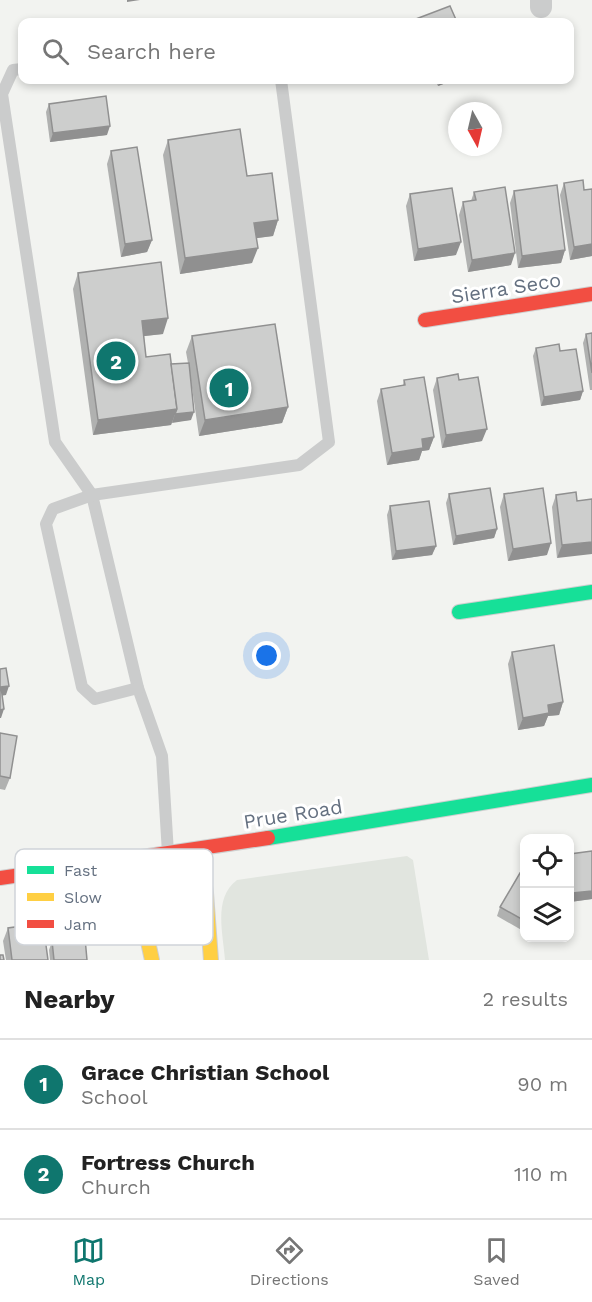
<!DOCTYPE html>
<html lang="en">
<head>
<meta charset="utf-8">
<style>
	:root { --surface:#fff; --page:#f6f6f6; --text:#222; --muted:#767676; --line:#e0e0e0; --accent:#0f766e }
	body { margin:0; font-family:"Work Sans",sans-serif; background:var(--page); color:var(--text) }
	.controls { position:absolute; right:18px; bottom:18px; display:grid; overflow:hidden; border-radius:12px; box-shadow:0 3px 9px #0003 }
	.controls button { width:54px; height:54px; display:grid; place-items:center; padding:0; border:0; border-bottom:2px solid var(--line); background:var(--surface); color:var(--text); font:30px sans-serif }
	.compass { position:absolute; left:448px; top:102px; width:54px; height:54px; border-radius:50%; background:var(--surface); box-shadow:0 3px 9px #0003; rotate:172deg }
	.you { position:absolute; left:267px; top:656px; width:21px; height:21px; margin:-15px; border:4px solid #fff; border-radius:50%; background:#1a73e8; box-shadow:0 0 0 9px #1a73e833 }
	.badge { display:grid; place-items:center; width:39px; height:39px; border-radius:50%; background:var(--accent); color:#fff; font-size:20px; font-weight:700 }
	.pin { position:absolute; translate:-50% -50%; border:3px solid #fff; box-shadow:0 2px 6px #0006 }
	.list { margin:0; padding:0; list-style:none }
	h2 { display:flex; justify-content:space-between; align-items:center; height:78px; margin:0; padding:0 24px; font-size:26px }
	h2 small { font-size:20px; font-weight:400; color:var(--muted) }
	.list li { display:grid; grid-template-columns:39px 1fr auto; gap:18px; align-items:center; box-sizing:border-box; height:90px; padding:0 24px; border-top:2px solid var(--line) }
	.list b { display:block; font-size:22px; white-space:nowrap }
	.list p { margin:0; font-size:20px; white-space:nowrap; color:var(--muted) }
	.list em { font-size:20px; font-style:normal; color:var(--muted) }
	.icon { flex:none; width:33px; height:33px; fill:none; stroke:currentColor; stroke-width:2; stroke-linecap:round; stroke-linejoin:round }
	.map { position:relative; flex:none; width:592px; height:960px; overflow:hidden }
	.search { position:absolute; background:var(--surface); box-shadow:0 3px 9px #0003; left:18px; right:18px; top:18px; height:66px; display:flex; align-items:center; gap:15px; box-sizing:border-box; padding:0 21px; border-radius:12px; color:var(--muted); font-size:22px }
	.sheet { height:258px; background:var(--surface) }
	nav { display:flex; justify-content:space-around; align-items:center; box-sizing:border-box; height:84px; border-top:2px solid var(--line); background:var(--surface); font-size:16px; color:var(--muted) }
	nav a { display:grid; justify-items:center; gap:3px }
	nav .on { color:var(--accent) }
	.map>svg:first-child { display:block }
	.green { fill:#e1e5df }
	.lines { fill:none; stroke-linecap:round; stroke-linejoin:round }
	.fast-casing { stroke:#cecfcf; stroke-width:16 }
	.slow-casing { stroke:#cecfcf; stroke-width:16 }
	.jam-casing { stroke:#cecfcf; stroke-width:16 }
	.path { stroke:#c8c8c9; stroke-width:4; stroke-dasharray:3 3; stroke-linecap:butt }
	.lane { stroke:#cbcccc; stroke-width:12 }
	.street { stroke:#cbcccc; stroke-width:22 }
	.fast { stroke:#16e098; stroke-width:14 }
	.slow { stroke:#ffcf43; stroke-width:14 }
	.jam { stroke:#f24e42; stroke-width:14 }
	.wall { fill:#b0b1b0 }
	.shaded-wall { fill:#909090 }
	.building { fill:#cdcecd; stroke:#909090; stroke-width:1.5 }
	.labels { text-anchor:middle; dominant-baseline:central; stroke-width:6; stroke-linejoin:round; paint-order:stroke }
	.street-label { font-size:20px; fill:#647080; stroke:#fff }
	.key { fill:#fff; stroke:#d0d4d9; stroke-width:1.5 }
	.key-label { font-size:16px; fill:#647080 }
</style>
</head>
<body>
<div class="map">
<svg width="592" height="960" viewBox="0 0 592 960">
	<rect width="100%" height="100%" fill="#f2f3f0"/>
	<path class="green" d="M407,856L413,860L429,960H225C223,933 213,898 237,880Z"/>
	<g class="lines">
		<defs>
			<g id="fast">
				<polyline points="459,612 592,592"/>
				<polyline points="268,838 592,785"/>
			</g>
			<g id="slow">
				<polyline points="200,849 206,893 211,960"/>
				<polyline points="134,859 140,905 152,960"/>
			</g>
			<g id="jam">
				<polyline points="425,320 592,294"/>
				<polyline points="0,878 268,838"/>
			</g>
		</defs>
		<use href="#fast" class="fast-casing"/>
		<use href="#slow" class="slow-casing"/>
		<use href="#jam" class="jam-casing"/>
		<polyline class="path" points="164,890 180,888"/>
		<g class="lane">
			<polyline points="22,69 13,70 2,94 55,442 92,495 138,688 162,756 168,853"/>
			<polyline points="138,688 95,699 82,687 46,524 53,509 92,495 299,465 329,442 281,80"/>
		</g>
		<polyline class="street" points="541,7 541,0"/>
		<use href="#fast" class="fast"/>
		<use href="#slow" class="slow"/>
		<use href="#jam" class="jam"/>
	</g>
	<g class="wall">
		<polygon points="435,80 454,80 438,86"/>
		<polygon points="49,104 107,135 50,142 46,112"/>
		<polygon points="168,140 247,176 278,220 273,236 256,238 252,263 180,274 163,155"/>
		<polygon points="111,151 152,240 147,252 121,257 107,164"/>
		<polygon points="564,183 592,256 570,260 560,195"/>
		<polygon points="514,191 565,250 561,263 518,268 510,203"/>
		<polygon points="474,192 511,265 468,272 459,215 463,202 471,201"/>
		<polygon points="410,194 456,255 414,261 406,206"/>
		<polygon points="78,273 163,334 144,336 146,357 171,364 188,363 186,352 192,336 288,407 282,423 199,436 192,388 191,420 172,422 171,425 93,435 73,289"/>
		<polygon points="592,333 592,390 590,390 583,343 586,334"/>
		<polygon points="536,348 560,351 583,391 580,400 541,406 533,356"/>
		<polygon points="437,378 459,380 482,441 442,448 433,390"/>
		<polygon points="404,380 434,437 429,450 422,451 419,460 387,465 377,401 381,389 403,385"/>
		<polygon points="449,494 497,529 494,538 453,545 446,503"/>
		<polygon points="504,494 547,555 508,561 500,507"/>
		<polygon points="556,495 577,501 592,499 557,558 552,507"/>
		<polygon points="390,506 436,546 432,555 392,560 387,515"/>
		<polygon points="512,652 563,702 559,715 548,716 544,726 518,730 508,664"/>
		<polygon points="0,733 10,778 5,790 0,789"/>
		<polygon points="592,851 592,899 570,902 570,854"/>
		<polygon points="525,875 525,932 497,916 500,907"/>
		<polygon points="8,928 48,960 6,960 3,941"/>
		<polygon points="52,941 87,960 50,960 49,950"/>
	</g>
	<g class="shaded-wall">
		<polygon points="127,0 140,0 127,2"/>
		<polygon points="441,80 454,80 438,86"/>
		<polygon points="110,126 107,135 50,142 53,133"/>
		<polygon points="278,220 273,236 249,239 254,223"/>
		<polygon points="152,240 147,252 121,257 125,244"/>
		<polygon points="461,242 456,255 414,261 418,249"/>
		<polygon points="592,244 592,256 570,260 574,247"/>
		<polygon points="258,248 252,263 180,274 185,258"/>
		<polygon points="565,250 561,263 518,268 522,256"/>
		<polygon points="515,253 511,265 468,272 472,260"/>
		<polygon points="168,318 163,334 136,337 142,321"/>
		<polygon points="583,391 580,400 541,406 544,397"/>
		<polygon points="288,407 282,423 199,436 205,420"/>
		<polygon points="177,409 171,425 93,435 98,420"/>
		<polygon points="194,412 191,420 172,423 175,414"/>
		<polygon points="487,429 482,441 442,448 446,435"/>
		<polygon points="434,437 429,450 422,451 419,460 387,465 392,453 422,439"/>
		<polygon points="497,529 494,538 453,545 456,536"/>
		<polygon points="592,542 592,554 557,558 562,545"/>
		<polygon points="551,543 547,555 508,561 513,549"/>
		<polygon points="436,546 432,555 392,560 396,551"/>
		<polygon points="9,686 6,695 0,696 1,687"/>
		<polygon points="563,702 559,715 548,716 544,726 518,730 523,718 548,705"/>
		<polygon points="4,709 1,718 0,718 0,710"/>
		<polygon points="592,891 592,899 570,902 572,893"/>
	</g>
	<g class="building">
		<polygon points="450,6 457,22 408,22"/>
		<polygon points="106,96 110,126 53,133 49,104"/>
		<polygon points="240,129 247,176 272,173 278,220 254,223 258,248 185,258 168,140"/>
		<polygon points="137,147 152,240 125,244 111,151"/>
		<polygon points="583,180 584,190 592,189 592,244 574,247 564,183"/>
		<polygon points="557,185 565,250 522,256 514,191"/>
		<polygon points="505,187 515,253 472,260 463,202 476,200 474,192"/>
		<polygon points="452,188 461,242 418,249 410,194"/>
		<polygon points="161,262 168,318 142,321 146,357 170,354 177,409 98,420 78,273"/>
		<polygon points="275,324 288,407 205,420 192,336"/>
		<polygon points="592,333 592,373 586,334"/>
		<polygon points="559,344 560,351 576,349 583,391 544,397 536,348"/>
		<polygon points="189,363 194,412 175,414 177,409 171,364"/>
		<polygon points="458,374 459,380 478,377 487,429 446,435 437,378"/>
		<polygon points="424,377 434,437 422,439 423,448 392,453 381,389 405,385 404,380"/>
		<polygon points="490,488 497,529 456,536 449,494"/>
		<polygon points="543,488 551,543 513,549 504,494"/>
		<polygon points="576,492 577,501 592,499 592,542 562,545 556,495"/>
		<polygon points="429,501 436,546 396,551 390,506"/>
		<polygon points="554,645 563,702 548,705 549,713 523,718 512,652"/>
		<polygon points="6,668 9,686 1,687 4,709 0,710 0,669"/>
		<polygon points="0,733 17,736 10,778 0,776"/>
		<polygon points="592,851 592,891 572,893 570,871 570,854"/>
		<polygon points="520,873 525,875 525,921 500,907"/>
		<polygon points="43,923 48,960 12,960 8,928"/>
		<polygon points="85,938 87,960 54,960 52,941"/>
		<polygon points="0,955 3,955 4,960 0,960"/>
	</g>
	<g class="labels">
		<g class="street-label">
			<text transform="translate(506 288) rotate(-9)">Sierra Seco</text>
			<text transform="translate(293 814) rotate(-9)">Prue Road</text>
		</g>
	</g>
	<rect x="15" y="849" width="198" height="96" rx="9" class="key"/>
	<rect x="27" y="866" width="27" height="8" fill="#16e098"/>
	<rect x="27" y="893" width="27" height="8" fill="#ffcf43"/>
	<rect x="27" y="920" width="27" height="8" fill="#f24e42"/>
	<g class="key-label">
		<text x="64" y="876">Fast</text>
		<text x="64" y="903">Slow</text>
		<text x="64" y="930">Jam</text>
	</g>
</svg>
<div class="controls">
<button><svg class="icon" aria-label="locate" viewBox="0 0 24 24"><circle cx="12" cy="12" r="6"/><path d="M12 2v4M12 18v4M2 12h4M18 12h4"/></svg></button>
<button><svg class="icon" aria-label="layers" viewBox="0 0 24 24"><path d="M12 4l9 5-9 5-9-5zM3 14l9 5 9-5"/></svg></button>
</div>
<svg class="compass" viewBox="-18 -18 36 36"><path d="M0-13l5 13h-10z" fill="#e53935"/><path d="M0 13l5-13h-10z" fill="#767676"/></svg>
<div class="you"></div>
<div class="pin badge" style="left:229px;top:388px">1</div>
<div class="pin badge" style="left:116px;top:361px">2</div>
<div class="search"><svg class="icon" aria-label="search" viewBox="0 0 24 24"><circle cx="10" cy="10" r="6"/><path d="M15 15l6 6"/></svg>Search here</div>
</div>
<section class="sheet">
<h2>Nearby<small>2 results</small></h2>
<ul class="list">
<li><span class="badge">1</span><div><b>Grace Christian School</b><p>School</p></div><em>90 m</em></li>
<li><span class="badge">2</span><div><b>Fortress Church</b><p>Church</p></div><em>110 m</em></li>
</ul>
</section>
<nav>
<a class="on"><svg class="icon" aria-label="map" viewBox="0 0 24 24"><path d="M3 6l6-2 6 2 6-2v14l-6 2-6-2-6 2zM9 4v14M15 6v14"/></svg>Map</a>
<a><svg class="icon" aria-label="directions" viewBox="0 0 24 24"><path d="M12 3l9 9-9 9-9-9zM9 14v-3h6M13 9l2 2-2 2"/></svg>Directions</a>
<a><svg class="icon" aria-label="saved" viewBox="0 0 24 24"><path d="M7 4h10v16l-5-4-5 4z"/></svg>Saved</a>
</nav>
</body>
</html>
